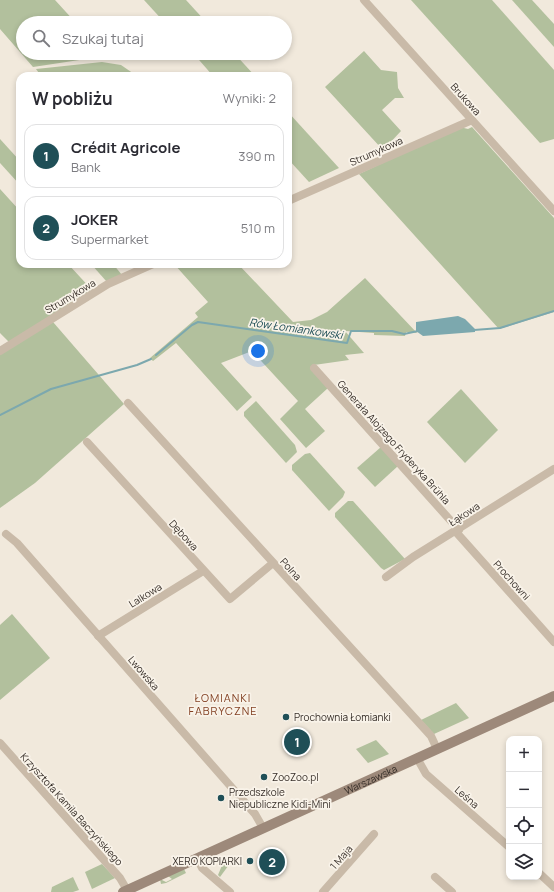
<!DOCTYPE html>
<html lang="pl">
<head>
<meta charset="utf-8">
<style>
	:root { --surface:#fff; --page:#f7f7f7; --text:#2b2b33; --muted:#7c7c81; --line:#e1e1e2; --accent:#1f4f57 }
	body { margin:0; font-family:Manrope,sans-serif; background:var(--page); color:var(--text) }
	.controls { position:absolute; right:12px; bottom:12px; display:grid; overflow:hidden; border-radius:8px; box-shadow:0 2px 6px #0003 }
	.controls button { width:36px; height:36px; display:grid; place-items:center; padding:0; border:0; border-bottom:1px solid var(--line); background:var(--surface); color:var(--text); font:20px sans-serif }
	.you { position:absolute; left:258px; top:351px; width:14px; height:14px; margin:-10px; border:3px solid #fff; border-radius:50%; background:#1a73e8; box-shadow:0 0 0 6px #1a73e833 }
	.badge { display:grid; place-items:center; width:26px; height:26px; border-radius:50%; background:var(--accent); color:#fff; font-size:13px; font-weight:700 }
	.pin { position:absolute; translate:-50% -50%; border:2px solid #fff; box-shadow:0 1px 4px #0006 }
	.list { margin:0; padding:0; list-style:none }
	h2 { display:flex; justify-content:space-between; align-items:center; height:52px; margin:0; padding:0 16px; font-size:17px }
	h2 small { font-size:13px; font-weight:400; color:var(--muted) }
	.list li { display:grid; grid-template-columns:26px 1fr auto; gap:12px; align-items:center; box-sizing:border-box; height:64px; margin:0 8px 8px; padding:0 8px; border:1px solid var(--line); border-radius:12px }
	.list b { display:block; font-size:15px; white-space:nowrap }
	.list p { margin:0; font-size:13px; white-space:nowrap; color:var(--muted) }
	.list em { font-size:13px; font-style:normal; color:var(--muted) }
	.icon { flex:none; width:22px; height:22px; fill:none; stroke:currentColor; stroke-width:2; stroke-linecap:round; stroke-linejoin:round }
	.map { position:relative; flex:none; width:554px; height:892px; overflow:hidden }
	.search { position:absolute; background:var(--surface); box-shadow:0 2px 6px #0003; left:16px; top:16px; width:276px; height:44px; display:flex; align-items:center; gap:10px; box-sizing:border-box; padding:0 14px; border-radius:22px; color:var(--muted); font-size:15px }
	.panel { position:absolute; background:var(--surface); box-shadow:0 2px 6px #0003; left:16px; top:72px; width:276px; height:196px; border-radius:12px }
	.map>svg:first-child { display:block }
	.green { fill:#b2c09d }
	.water { fill:#7ca8ae }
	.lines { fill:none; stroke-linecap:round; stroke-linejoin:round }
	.stream { stroke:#7ca8ae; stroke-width:2 }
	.street { stroke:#c9baa8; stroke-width:8 }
	.secondary { stroke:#9d897a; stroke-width:10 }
	.poi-dot { fill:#1f4f57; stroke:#f9f3e9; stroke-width:1.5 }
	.labels { text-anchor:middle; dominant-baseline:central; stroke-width:3.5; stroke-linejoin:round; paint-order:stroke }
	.street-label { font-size:10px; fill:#362e28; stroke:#f9f3e9 }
	.poi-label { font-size:10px; fill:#362e28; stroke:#f9f3e9; text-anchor:start }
	.water-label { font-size:11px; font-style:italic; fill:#1f4f57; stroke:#f9f3e9 }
	.neighbourhood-label { font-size:11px; letter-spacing:1px; fill:#834123; stroke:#f9f3e9 }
</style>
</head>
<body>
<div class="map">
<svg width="554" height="892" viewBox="0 0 554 892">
	<rect width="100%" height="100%" fill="#f1e9dc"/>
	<g class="green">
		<polygon points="0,0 55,0 76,23 23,23 23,53 103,53 106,56 33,67 0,29"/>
		<polygon points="144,0 186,0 207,23 165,23"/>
		<polygon points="411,0 492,0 554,70 554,139 540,143"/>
		<polygon points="512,0 532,0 554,24 554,47"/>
		<polygon points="364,51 381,70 397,72 398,88 404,98 395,98 382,110 401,131 387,146 382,149 325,87"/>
		<polygon points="193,53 234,53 255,76 213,76"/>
		<polygon points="102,62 121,65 137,76 41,76 36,69"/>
		<polygon points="288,112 339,168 309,182 288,159"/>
		<polygon points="460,127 468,129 472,127 554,218 554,312 499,329 359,174"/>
		<polygon points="0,139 20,161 20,185 0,163"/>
		<polygon points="0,189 20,211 20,264 68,264 93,291 9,342 0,333"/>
		<polygon points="91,264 113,264 122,275 107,282"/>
		<polygon points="174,264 238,264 293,322 311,320 327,312 365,278 417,333 406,332 405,336 374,335 374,333 345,331 364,353 345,355 349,360 314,365 310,368 328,388 305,409 325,431 306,448 280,419 298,401 252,351 221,363 252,397 237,411 176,343 153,361 150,358 198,317 195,313 208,302"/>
		<polygon points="53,322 124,404 35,483 0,508 0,353"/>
		<polygon points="461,389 498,430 465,463 427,422"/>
		<polygon points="256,401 295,445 297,452 286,463 244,416 244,412"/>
		<polygon points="381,447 398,466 375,487 357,468"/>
		<polygon points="310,453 345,492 343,497 329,511 292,470 292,465 305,454"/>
		<polygon points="348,501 353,501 405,559 384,570 381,568 335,517 335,513"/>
		<polygon points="12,614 50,658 0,700 0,625"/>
		<polygon points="456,703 469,718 434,734 421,720"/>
		<polygon points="376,740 389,754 368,763 356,749"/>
		<polygon points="234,858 220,877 218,875 223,863"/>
		<polygon points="102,864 115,878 92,889 85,872"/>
		<polygon points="184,869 186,873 166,883 161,884 160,879 166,882 172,879 168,876"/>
		<polygon points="73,877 79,890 73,892 51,892 52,887"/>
	</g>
	<polygon class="water" points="458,316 465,319 475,329 475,332 423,336 416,331 416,322"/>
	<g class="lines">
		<g class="stream">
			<polyline points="474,330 500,328 554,311"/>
			<polyline points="156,355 192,325 198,322 347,343 351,331 392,331 404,334 418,331"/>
			<polyline points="0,415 51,389 137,365 151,359"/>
		</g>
		<g class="street">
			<polyline points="364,0 554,211"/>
			<polyline points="288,201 472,120"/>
			<polyline points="0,351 108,284 153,264"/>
			<polyline points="314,368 459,530"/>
			<polyline points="128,403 431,736 437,749"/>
			<polyline points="87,442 230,599 273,563"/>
			<polyline points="456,532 554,642"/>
			<polyline points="6,534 17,543 255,814 263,828"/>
			<polyline points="386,577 413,557 554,469"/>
			<polyline points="98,636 203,571"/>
			<polyline points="0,743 120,878 127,890"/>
			<polyline points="417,758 426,774 509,847"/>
			<polyline points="197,858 202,868 230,892"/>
			<polyline points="539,873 554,887"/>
			<polyline points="435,877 452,892"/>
			<polyline points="323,892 374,834"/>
		</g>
		<path class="secondary" id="s1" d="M123,892L554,696"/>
	</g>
	<g class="poi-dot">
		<circle cx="286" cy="717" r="4"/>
		<circle cx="264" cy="777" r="4"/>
		<circle cx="221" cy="798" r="4"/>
		<circle cx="250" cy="861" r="4"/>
	</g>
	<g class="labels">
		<g class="street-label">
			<text transform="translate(466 99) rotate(48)">Brukowa</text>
			<text transform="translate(376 151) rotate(-24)">Strumykowa</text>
			<text transform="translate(70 296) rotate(-31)">Strumykowa</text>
			<text transform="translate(394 442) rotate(48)">Generała Alojzego Fryderyka Brühla</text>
			<text transform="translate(464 514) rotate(-33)">Łąkowa</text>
			<text transform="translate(184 535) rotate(48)">Dębowa</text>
			<text transform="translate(291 569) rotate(48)">Polna</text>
			<text transform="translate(512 580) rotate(48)">Prochowni</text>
			<text transform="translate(145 595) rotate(-32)">Lalkowa</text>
			<text transform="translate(144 673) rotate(49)">Lwowska</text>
			<text stroke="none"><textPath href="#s1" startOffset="272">Warszawska</textPath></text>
			<text transform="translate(467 797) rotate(41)">Leśna</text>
			<text transform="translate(72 809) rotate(48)">Krzysztofa Kamila Baczyńskiego</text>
			<text transform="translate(341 857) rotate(-49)">1 Maja</text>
		</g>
		<g class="poi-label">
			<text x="294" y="717">Prochownia Łomianki</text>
			<text x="272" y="777">ZooZoo.pl</text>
			<text x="229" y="792">Przedszkole<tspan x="229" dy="12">Niepubliczne Kidi-Mini</tspan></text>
			<text x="242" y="861" text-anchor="end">XERO KOPIARKI</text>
		</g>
		<g class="water-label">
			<text transform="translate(296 328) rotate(8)">Rów Łomiankowski</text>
		</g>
		<g class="neighbourhood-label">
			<text x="223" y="697">ŁOMIANKI<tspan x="223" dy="13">FABRYCZNE</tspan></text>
		</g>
	</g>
</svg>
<div class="controls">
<button>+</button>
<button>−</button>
<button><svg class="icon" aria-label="locate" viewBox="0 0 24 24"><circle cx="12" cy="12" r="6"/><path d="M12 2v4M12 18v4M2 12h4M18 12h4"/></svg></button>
<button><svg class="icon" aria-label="layers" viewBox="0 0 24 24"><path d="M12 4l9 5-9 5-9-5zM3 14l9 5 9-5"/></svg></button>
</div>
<div class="you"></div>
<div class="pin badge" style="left:297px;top:742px">1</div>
<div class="pin badge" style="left:272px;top:862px">2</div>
<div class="search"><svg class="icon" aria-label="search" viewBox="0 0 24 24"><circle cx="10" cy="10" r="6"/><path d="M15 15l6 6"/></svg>Szukaj tutaj</div>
<section class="panel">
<h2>W pobliżu<small>Wyniki: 2</small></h2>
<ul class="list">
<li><span class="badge">1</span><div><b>Crédit Agricole</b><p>Bank</p></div><em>390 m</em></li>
<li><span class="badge">2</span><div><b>JOKER</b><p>Supermarket</p></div><em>510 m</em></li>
</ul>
</section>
</div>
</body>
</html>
